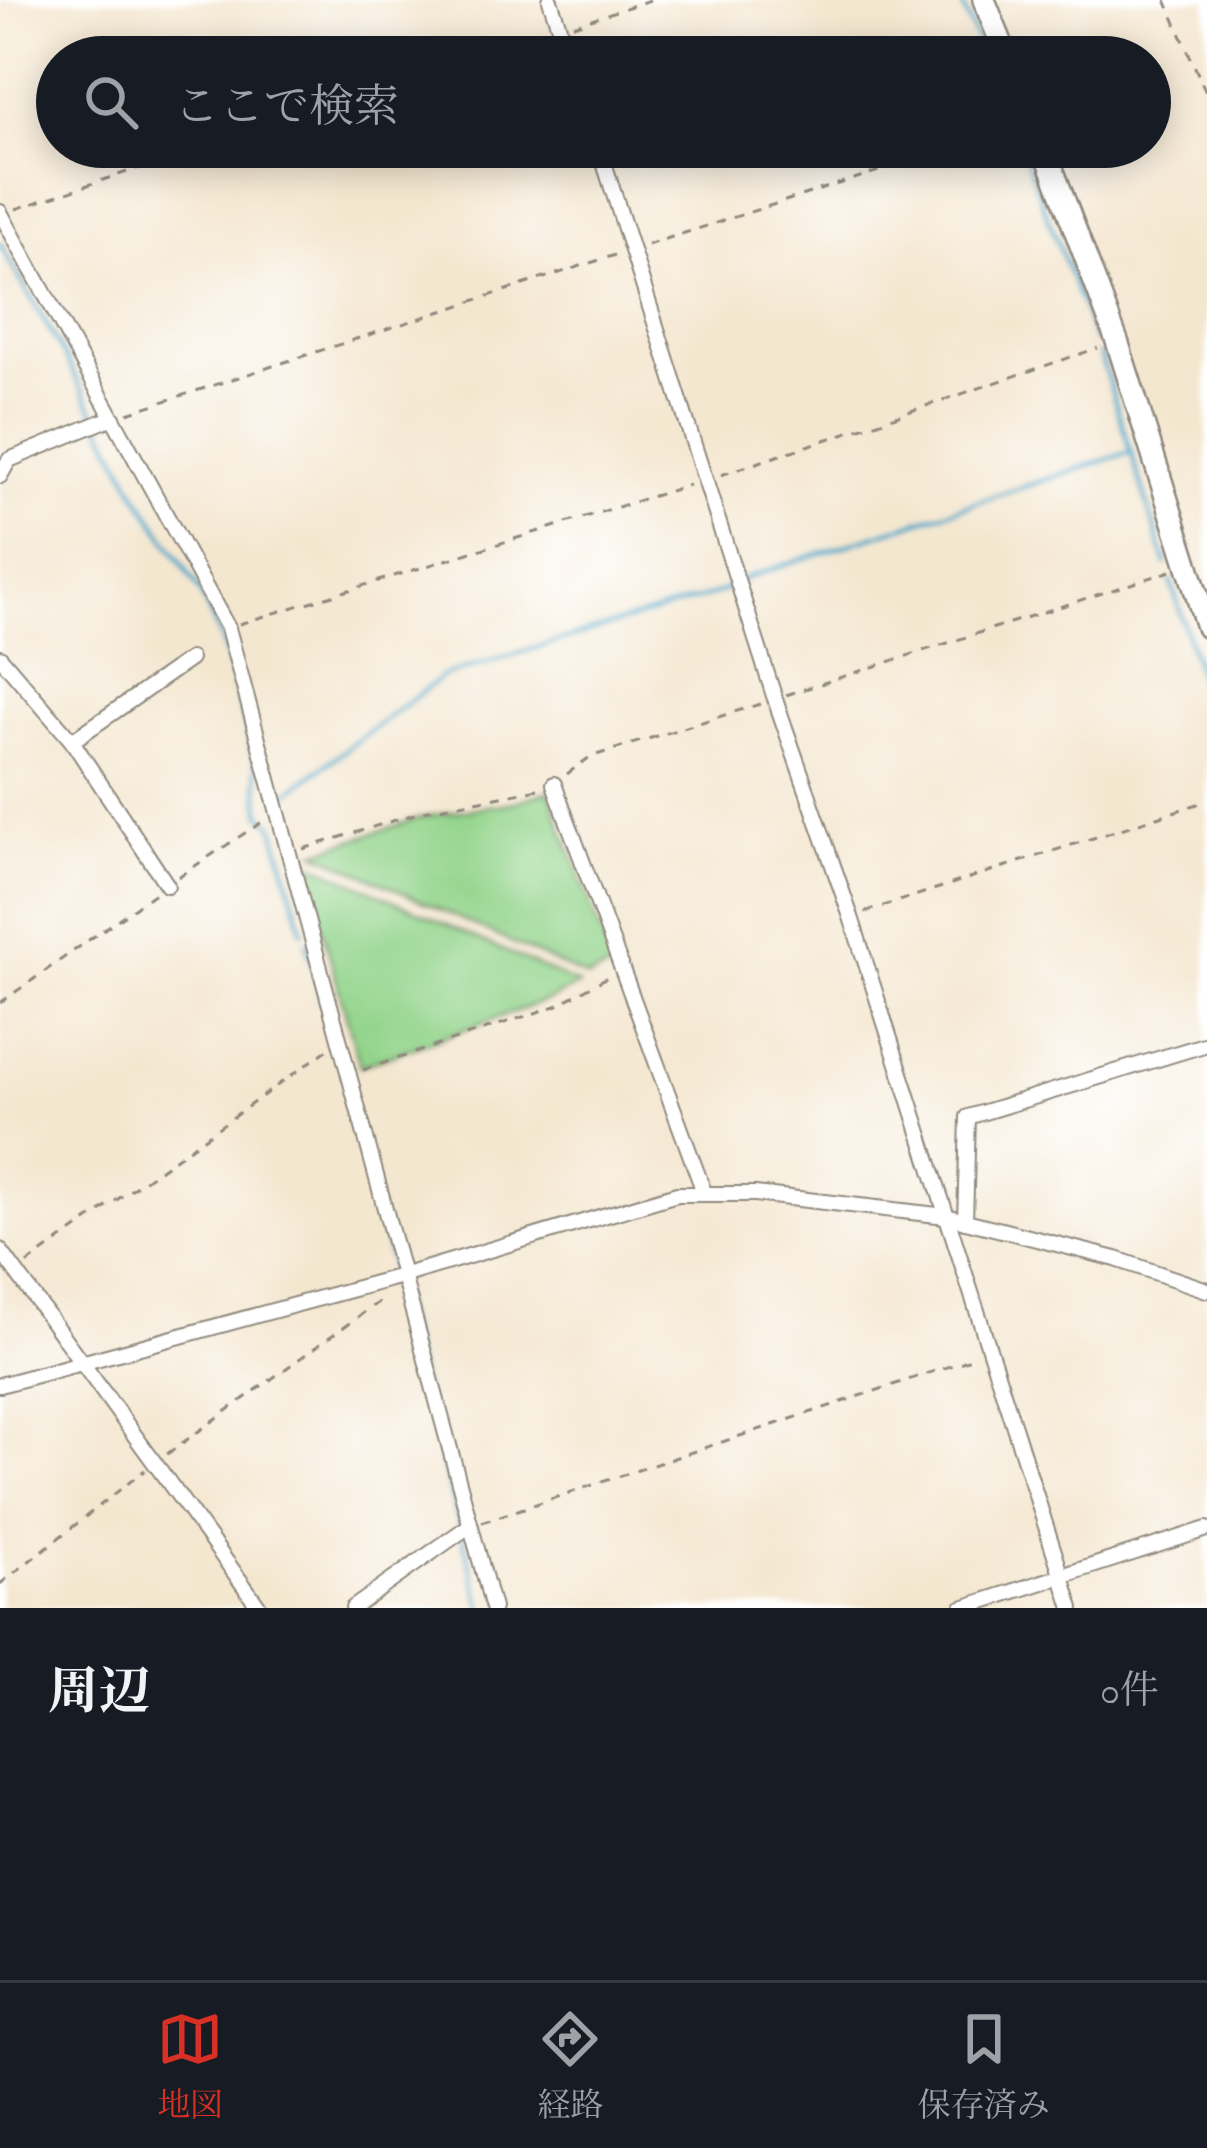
<!DOCTYPE html>
<html lang="ja">
<head>
<meta charset="utf-8">
<style>
	:root { --surface:#171b24; --page:#242831; --text:#f1f3f6; --muted:#9ea1a6; --line:#363941; --accent:#d93025 }
	body { margin:0; font-family:"IM FELL Double Pica","Noto Serif JP",serif; background:var(--page); color:var(--text) }
	.list { margin:0; padding:0; list-style:none }
	h2 { display:flex; justify-content:space-between; align-items:center; height:156px; margin:0; padding:0 48px; font-size:51px }
	h2 small { font-size:39px; font-weight:400; color:var(--muted) }
	.icon { flex:none; width:66px; height:66px; fill:none; stroke:currentColor; stroke-width:2; stroke-linecap:round; stroke-linejoin:round }
	.map { position:relative; flex:none; width:1207px; height:1608px; overflow:hidden }
	.search { position:absolute; background:var(--surface); box-shadow:0 6px 30px #0003; left:36px; right:36px; top:36px; height:132px; display:flex; align-items:center; gap:30px; box-sizing:border-box; padding:0 42px; border-radius:66px; color:var(--muted); font-size:45px }
	.sheet { height:372px; background:var(--surface) }
	nav { display:flex; justify-content:space-around; align-items:center; box-sizing:border-box; height:168px; border-top:3px solid var(--line); background:var(--surface); font-size:33px; color:var(--muted) }
	nav a { display:grid; justify-items:center; gap:6px }
	nav .on { color:var(--accent) }
	.map>svg:first-child { display:block }
	.green { fill:#93d48b; stroke:#5f805b; stroke-width:3 }
	.lines { fill:none; stroke-linecap:round; stroke-linejoin:round }
	.stream { stroke:#4ba7c9; stroke-width:4.5 }
	.street-casing { stroke:#90897e; stroke-width:18 }
	.primary-casing { stroke:#90897e; stroke-width:26 }
	.path { stroke:#90897e; stroke-width:3; stroke-dasharray:9 9; stroke-linecap:butt }
	.street { stroke:#fff; stroke-width:14 }
	.primary { stroke:#fff; stroke-width:21 }
</style>
</head>
<body>
<div class="map">
<svg width="1207" height="1608" viewBox="0 0 1207 1608">
	<rect width="100%" height="100%" fill="#fff"/>
	<filter id="ink" filterUnits="userSpaceOnUse"><feTurbulence type="fractalNoise" baseFrequency=".00833" numOctaves="2"/><feDisplacementMap in="SourceGraphic" scale="24" xChannelSelector="R" yChannelSelector="G"/><feConvolveMatrix kernelMatrix="1 2 1 2 8 2 1 2 1" color-interpolation-filters="sRGB"/></filter>
	<filter id="wash" filterUnits="userSpaceOnUse"><feTurbulence type="fractalNoise" baseFrequency=".004" numOctaves="4" result="noise"/><feDisplacementMap in="SourceGraphic" scale="48" xChannelSelector="R" yChannelSelector="G"/><feGaussianBlur stdDeviation="2.7" result="paint"/><feColorMatrix in="noise" values="0 0 0 0 0 0 0 0 0 0 0 0 0 0 0 0 0 1.4 0 .05"/><feComposite in="paint" operator="in"/></filter>
	<g filter="url(#wash)">
		<rect width="100%" height="100%" fill="#f4e7d0"/>
		<g class="green">
			<polygon points="549,791 613,967 588,978 316,852 422,817 515,802"/>
			<polygon points="303,859 579,985 551,999 360,1066"/>
		</g>
		<g class="lines">
			<g class="stream">
				<polyline points="960,0 984,57"/>
				<polyline points="1021,147 1095,341"/>
				<polyline points="0,244 63,353 139,498 197,586 222,640 256,765 261,813 273,825 303,932"/>
				<polyline points="1100,354 1166,564"/>
				<polyline points="1171,581 1207,702"/>
				<polyline points="280,799 443,676 721,592 748,577 1130,452"/>
				<polyline points="307,943 327,1019"/>
				<polyline points="376,1201 393,1272"/>
				<polyline points="395,1283 460,1527"/>
				<polyline points="463,1538 482,1608"/>
			</g>
		</g>
	</g>
	<g filter="url(#ink)">
		<g class="lines">
			<defs>
				<g id="street">
					<polyline points="550,0 569,57"/>
					<polyline points="599,147 775,699 851,917 1072,1608"/>
					<polyline points="0,212 228,628 493,1608"/>
					<polyline points="0,476 9,460 111,418"/>
					<polyline points="0,657 72,741"/>
					<polyline points="554,784 704,1192"/>
					<polyline points="167,885 72,741 190,659"/>
					<polyline points="965,1221 968,1117 1207,1044"/>
					<polyline points="0,1250 260,1608"/>
					<polyline points="0,1385 405,1275 677,1194 755,1194 946,1216 1116,1259 1207,1290"/>
					<polyline points="353,1608 469,1526"/>
					<polyline points="962,1608 1207,1529"/>
				</g>
				<g id="primary">
					<polyline points="984,0 1007,57"/>
					<polyline points="1044,147 1117,341 1207,627"/>
				</g>
			</defs>
			<use href="#street" class="street-casing"/>
			<use href="#primary" class="primary-casing"/>
			<g class="path">
				<polyline points="1166,0 1207,95"/>
				<polyline points="573,25 650,0"/>
				<polyline points="474,57 547,33"/>
				<polyline points="16,209 202,147"/>
				<polyline points="647,245 954,147"/>
				<polyline points="128,413 615,255"/>
				<polyline points="721,475 1098,348"/>
				<polyline points="239,624 689,485"/>
				<polyline points="786,695 1171,571"/>
				<polyline points="567,774 590,757 760,704"/>
				<polyline points="303,849 424,811 538,789"/>
				<polyline points="178,877 265,820"/>
				<polyline points="865,912 1207,801"/>
				<polyline points="0,1003 155,893"/>
				<polyline points="363,1070 556,1006 611,975"/>
				<polyline points="27,1264 327,1050"/>
				<polyline points="167,1454 384,1298"/>
				<polyline points="482,1522 974,1358"/>
				<polyline points="0,1584 145,1470"/>
			</g>
			<use href="#street" class="street"/>
			<use href="#primary" class="primary"/>
		</g>
	</g>
</svg>
<div class="search"><svg class="icon" aria-label="search" viewBox="0 0 24 24"><circle cx="10" cy="10" r="6"/><path d="M15 15l6 6"/></svg>ここで検索</div>
</div>
<section class="sheet">
<h2>周辺<small>0件</small></h2>
<ul class="list">
</ul>
</section>
<nav>
<a class="on"><svg class="icon" aria-label="map" viewBox="0 0 24 24"><path d="M3 6l6-2 6 2 6-2v14l-6 2-6-2-6 2zM9 4v14M15 6v14"/></svg>地図</a>
<a><svg class="icon" aria-label="directions" viewBox="0 0 24 24"><path d="M12 3l9 9-9 9-9-9zM9 14v-3h6M13 9l2 2-2 2"/></svg>経路</a>
<a><svg class="icon" aria-label="saved" viewBox="0 0 24 24"><path d="M7 4h10v16l-5-4-5 4z"/></svg>保存済み</a>
</nav>
</body>
</html>
